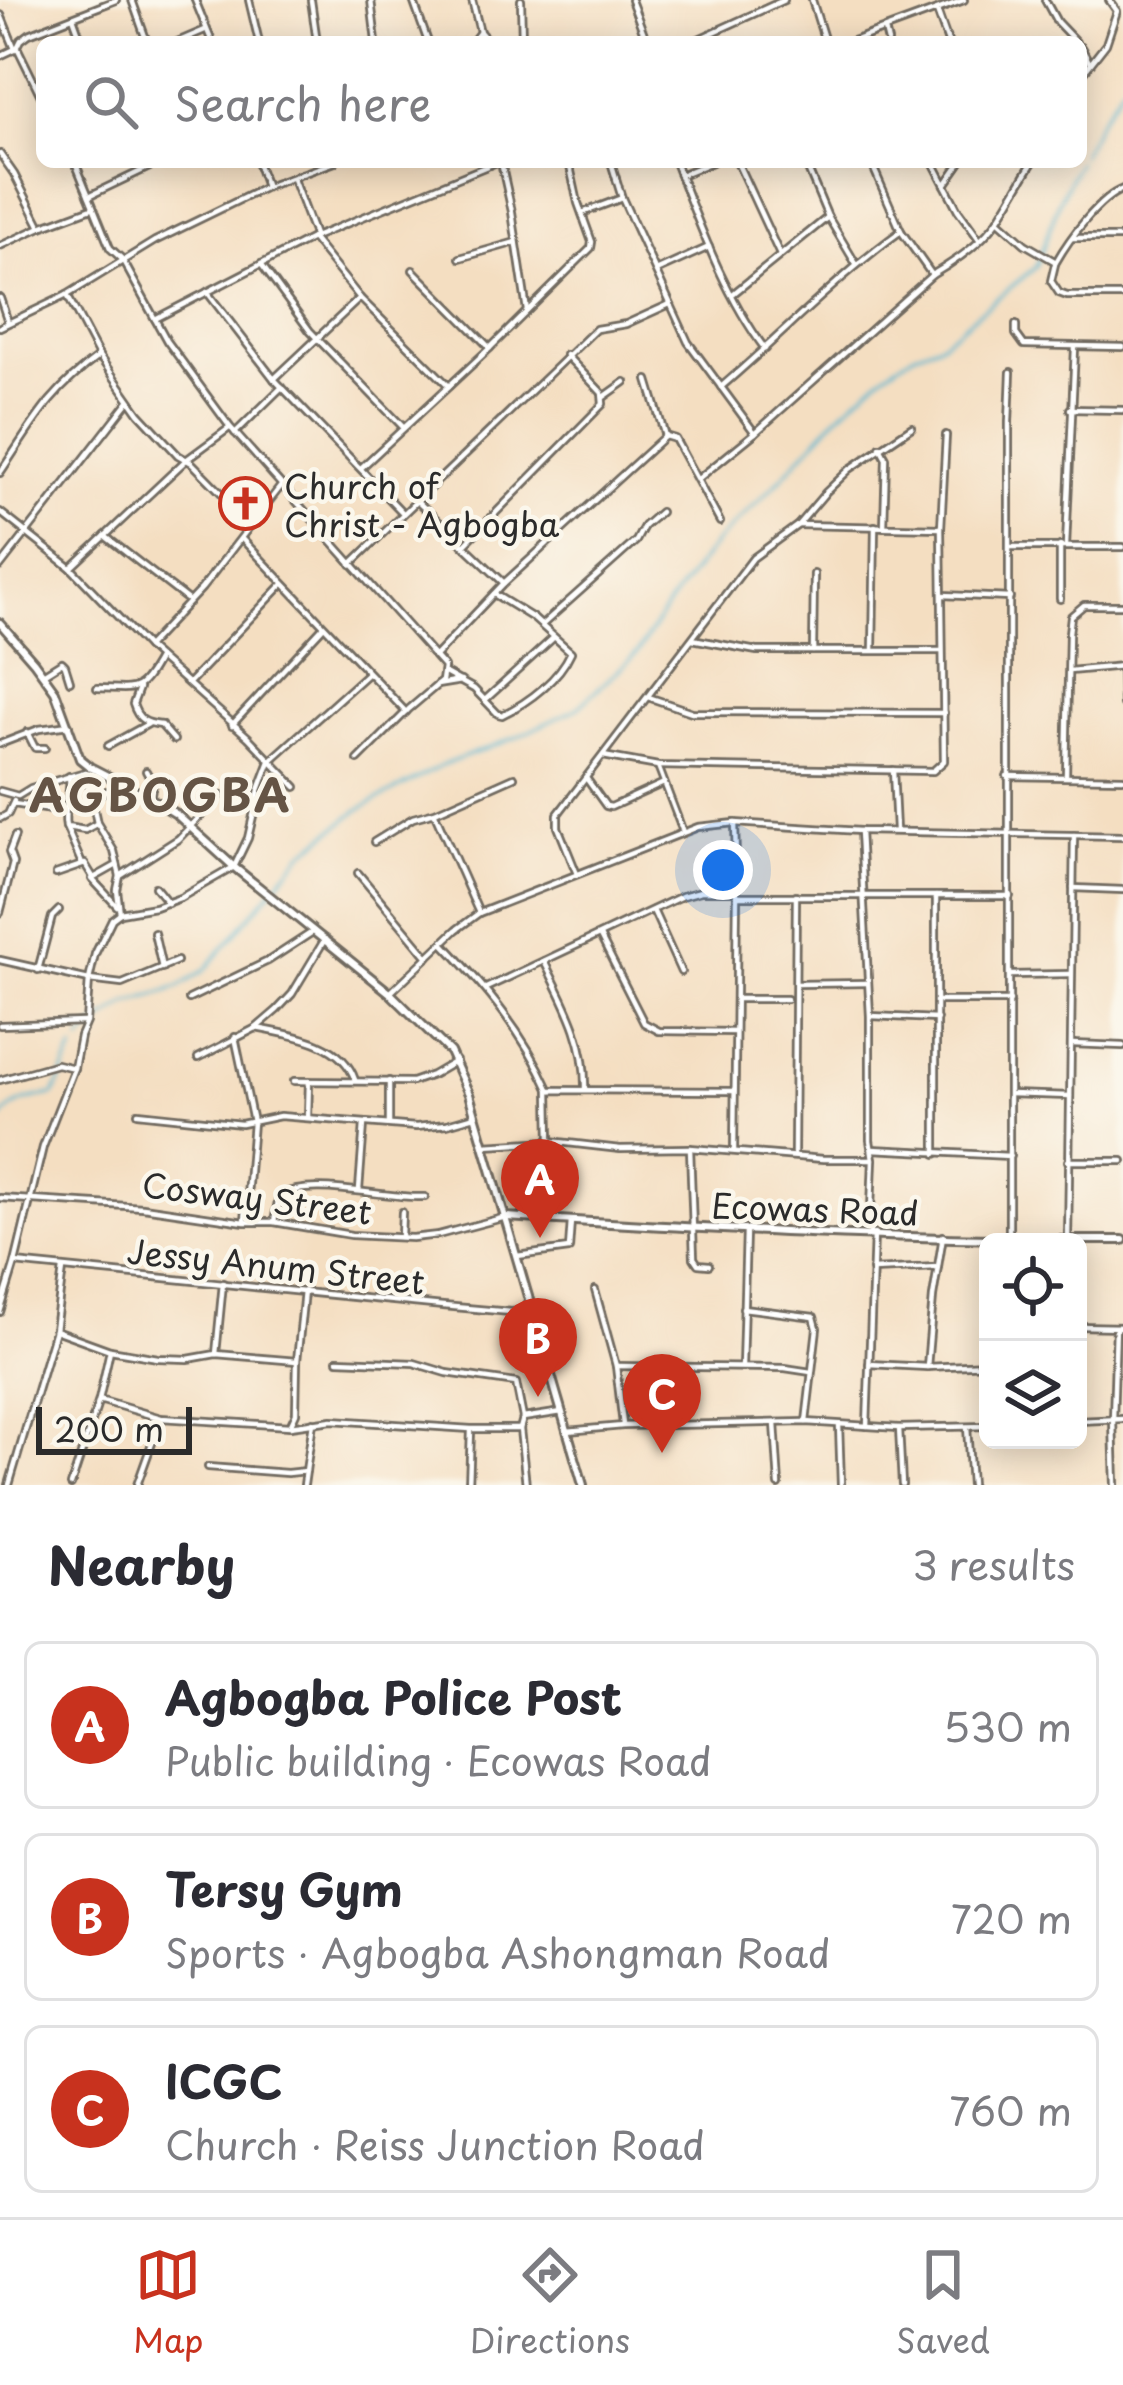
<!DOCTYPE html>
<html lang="en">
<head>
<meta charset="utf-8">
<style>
	:root { --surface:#fff; --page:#f7f7f7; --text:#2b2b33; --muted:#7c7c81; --line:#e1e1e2; --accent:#c8321e }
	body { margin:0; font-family:"Playpen Sans",sans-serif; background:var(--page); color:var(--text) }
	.controls { position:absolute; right:36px; bottom:36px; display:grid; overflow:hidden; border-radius:18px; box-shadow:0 6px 30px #0003 }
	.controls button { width:108px; height:108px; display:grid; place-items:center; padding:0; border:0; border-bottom:3px solid var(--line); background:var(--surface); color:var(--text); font:60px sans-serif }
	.scale { position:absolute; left:36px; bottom:30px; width:156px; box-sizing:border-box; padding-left:12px; border:6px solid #2b2b2b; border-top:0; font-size:33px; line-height:42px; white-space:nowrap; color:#2b2b2b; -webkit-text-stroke:9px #fbf7ec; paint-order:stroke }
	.you { position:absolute; left:723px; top:870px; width:42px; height:42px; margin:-30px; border:9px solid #fff; border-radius:50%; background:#1a73e8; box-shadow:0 0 0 18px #1a73e833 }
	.badge { display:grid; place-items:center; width:78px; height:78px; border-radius:50%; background:var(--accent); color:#fff; font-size:39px; font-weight:700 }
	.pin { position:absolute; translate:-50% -99px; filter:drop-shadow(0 3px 6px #0008) }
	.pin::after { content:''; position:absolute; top:63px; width:42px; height:36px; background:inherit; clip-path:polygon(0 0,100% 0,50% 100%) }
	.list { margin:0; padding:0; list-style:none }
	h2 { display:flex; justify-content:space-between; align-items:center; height:156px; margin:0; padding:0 48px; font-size:51px }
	h2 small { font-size:39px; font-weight:400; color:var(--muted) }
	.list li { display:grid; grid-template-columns:78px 1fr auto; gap:36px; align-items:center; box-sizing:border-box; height:168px; margin:0 24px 24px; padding:0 24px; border:3px solid var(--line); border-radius:18px }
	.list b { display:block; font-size:45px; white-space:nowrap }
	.list p { margin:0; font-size:39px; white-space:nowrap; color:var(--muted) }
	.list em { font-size:39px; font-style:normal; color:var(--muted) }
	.icon { flex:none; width:66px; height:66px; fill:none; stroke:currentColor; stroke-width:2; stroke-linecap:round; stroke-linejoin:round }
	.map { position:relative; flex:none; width:1123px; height:1485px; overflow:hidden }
	.search { position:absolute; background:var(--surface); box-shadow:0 6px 30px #0003; left:36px; right:36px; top:36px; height:132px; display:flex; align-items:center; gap:30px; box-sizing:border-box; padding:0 42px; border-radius:18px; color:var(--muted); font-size:45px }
	.sheet { height:732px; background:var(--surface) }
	nav { display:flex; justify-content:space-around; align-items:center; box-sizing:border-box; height:168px; border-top:3px solid var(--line); background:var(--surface); font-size:33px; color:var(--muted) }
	nav a { display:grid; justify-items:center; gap:6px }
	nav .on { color:var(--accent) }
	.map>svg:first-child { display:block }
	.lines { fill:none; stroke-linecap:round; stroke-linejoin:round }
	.stream { stroke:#51b5d0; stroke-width:3 }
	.street-casing { stroke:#716a60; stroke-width:10 }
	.secondary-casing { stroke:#716a60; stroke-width:12 }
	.street { stroke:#fff; stroke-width:4.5 }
	.secondary { stroke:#fff; stroke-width:6 }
	.labels { text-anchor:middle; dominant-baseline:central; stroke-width:9; stroke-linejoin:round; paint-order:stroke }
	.poi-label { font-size:33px; fill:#2b2b2b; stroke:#fbf7ec; text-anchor:start }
	.street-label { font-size:33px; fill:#2b2b2b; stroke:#fbf7ec }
	.district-label { font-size:45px; font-weight:bold; letter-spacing:3px; fill:#655445; stroke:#fbf7ec }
</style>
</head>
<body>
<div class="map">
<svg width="1123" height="1485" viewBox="0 0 1123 1485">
	<rect width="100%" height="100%" fill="#fbf7ec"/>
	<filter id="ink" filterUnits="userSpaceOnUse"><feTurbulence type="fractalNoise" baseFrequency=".00833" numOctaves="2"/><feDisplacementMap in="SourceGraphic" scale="24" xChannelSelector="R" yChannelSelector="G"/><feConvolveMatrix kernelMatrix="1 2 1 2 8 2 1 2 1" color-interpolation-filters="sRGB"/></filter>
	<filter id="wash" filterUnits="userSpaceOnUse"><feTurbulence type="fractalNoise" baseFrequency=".004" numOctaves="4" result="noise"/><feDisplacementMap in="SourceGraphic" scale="48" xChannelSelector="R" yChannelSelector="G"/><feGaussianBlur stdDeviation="2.7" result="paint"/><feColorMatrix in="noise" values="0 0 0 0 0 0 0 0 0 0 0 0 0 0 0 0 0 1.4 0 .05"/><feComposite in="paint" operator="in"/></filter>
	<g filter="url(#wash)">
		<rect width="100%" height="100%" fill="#f4dec1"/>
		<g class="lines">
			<g class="stream">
				<polyline points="1081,156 1099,121 1123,85"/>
				<polyline points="81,1041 99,1022 129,1003 179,987 205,970 303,853 360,809 443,765 517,737 576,709 637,653 668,605 716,542 777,483 838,415 884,374 913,354 942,342 1036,267 1060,199 1078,162"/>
				<path d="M0,1121C13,1101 31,1098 54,1095L74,1049"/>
			</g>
		</g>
	</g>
	<g filter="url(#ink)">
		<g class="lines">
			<defs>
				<g id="street">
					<polyline points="132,0 147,42"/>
					<polyline points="195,0 212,42"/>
					<polyline points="249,0 259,42"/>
					<polyline points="311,0 317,42"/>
					<polyline points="371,0 376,42"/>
					<polyline points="413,0 428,42"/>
					<polyline points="472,0 480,32 489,42"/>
					<polyline points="521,0 522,42"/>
					<polyline points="631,0 647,42"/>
					<polyline points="812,0 825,42"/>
					<polyline points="1045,0 1057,22 1076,42"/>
					<polyline points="937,11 948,42"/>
					<polyline points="1,15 15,49"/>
					<polyline points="73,17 82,42"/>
					<polyline points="885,30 888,42"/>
					<polyline points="177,42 205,30"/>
					<polyline points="472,42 480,32"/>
					<polyline points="692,42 784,0"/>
					<polyline points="850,42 964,0"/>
					<polyline points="1081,47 1089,62"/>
					<polyline points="18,49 42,98"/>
					<polyline points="0,56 17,48 21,40 29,34 116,0"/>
					<polyline points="1081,76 1106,44 1117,11 1109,0"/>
					<polyline points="0,154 14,174 41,227"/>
					<polyline points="75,162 110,248 122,259 167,341 230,427 444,667 442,681 409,709 358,760"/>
					<polyline points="257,162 266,187"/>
					<polyline points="501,162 512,212 527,311"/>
					<polyline points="611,162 622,198 688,342 755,433"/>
					<path d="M675,162C700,226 724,294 765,349"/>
					<polyline points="737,162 780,255"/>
					<polyline points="805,162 828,217 856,264"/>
					<polyline points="871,162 901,231 932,275"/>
					<polyline points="933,162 958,210 979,239"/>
					<polyline points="680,175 712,162"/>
					<polyline points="293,179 314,235"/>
					<polyline points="945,185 961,162"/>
					<polyline points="89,196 160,162"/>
					<polyline points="582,213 622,198"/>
					<path d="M998,220L1025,244L1056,262C1069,239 1099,198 1123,189"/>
					<polyline points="312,238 360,298 449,386"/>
					<polyline points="1072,238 1123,238"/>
					<polyline points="0,246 41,227 92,208"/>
					<polyline points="460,258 516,242"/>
					<polyline points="261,264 310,331 403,427"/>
					<polyline points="1055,264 1051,281 1059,293 1067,296 1123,296"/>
					<polyline points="413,270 490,348"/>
					<polyline points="656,271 709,247"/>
					<polyline points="207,292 274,379 402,512"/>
					<polyline points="734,293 828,217"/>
					<polyline points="67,295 99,356 139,413 178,455 192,463 252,524"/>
					<polyline points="0,298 8,322"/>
					<polyline points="155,319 312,238 497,162"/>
					<polyline points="1016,325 1016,334 1024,345 1123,347"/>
					<polyline points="0,327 67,295 155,241 266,187 335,162"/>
					<polyline points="274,379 360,298"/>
					<polyline points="648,380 665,436"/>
					<path d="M721,387C782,335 837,277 901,231"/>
					<polyline points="604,397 625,382"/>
					<polyline points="1070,409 1123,410"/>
					<polyline points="235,433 282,387"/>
					<polyline points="880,447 886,458 884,527"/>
					<polyline points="362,467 490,348 591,248 592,242 578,203 569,162"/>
					<path d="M0,473C35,421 47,394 99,356"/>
					<path d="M698,479L755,433L932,275C956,261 982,243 998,220C1010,201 1021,181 1033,162"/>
					<polyline points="418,502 504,583"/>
					<polyline points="0,512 71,568 147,647 248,737 296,787"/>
					<polyline points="798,525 941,528"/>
					<polyline points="105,536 189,601"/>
					<polyline points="242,539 406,712"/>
					<polyline points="465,544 603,404 602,393 566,355"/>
					<polyline points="1060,546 1060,599"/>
					<polyline points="1066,546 1075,348"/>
					<polyline points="1010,547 1123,547"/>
					<polyline points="351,564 596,329 626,324 670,304"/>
					<polyline points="0,567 129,401"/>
					<polyline points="71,568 186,460 228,429"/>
					<polyline points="943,595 1010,598"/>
					<polyline points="542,625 636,541 644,526 660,512"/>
					<polyline points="692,639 757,651 941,651"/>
					<polyline points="147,647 202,588 281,486"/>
					<polyline points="873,650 875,526"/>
					<polyline points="813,651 814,574"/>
					<polyline points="435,656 504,583 665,436 675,439 720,522"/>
					<polyline points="1122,666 1123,704"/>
					<polyline points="1069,671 1123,666"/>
					<path d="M445,673L474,689L498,714L502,715C529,702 559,679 571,652L533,618L494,594"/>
					<polyline points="43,674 62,662 65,665 70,681"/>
					<polyline points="189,683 283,584"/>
					<polyline points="437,685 461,681"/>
					<path d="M97,688C137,689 138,695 158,659"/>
					<path d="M139,688L133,704C138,720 145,723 161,725L174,740"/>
					<polyline points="648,697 692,712 944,713"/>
					<polyline points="485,700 552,639"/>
					<polyline points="232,725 322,628"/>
					<polyline points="27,732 35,748 45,748"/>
					<polyline points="0,744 39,729 69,725"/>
					<polyline points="108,746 148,724"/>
					<polyline points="603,756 658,766 933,771 944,761 941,528 946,435"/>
					<polyline points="658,766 683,832"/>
					<polyline points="893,770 896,830"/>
					<polyline points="146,771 153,784 150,798"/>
					<polyline points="86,772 97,823 114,851 120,876 117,890 120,913"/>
					<path d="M69,776C72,793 62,810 66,827L85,830L96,824"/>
					<polyline points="1007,776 1123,778"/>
					<polyline points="1066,776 1069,633 1071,616 1084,605 1123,605"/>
					<polyline points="586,778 606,806 611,807 664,783"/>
					<polyline points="0,791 18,796 31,788 85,772"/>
					<polyline points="92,799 106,791 123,798 131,788"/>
					<polyline points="14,804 51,810"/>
					<polyline points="435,814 479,913"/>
					<polyline points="1,818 8,814 14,801"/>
					<polyline points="66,827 82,864"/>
					<polyline points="860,831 870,1016 870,1140 873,1159 870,1233"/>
					<polyline points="374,842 413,818 435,812 514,777"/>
					<polyline points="358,873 428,957"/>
					<polyline points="56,874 85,864 93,877"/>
					<polyline points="577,874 558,827 558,814 753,558 798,525 826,492 850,469 912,427"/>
					<polyline points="120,876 178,839 221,795"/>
					<polyline points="155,887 168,903"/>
					<polyline points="1073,888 1123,890"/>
					<polyline points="737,896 1010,896"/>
					<polyline points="117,906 92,879 117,865"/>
					<polyline points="653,910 681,972"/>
					<polyline points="0,913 13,863 9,852 15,836"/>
					<polyline points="154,933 162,968"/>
					<polyline points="600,936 644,1023 659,1031 735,1032"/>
					<path d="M444,944C486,988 524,1033 549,1089"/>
					<polyline points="0,960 89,980 122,984 177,961"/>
					<path d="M544,961C565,1004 586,1039 585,1088"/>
					<polyline points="38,970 52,917 59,910"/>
					<polyline points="1010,975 1070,974"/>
					<polyline points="796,984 868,983"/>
					<polyline points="486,988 682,896 701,891 735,891"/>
					<polyline points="390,993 456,930 479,913 698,827 735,823 860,831 1123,836"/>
					<polyline points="189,999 268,961 314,931"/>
					<polyline points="736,999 787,999"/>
					<polyline points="938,1001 1010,1001"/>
					<polyline points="871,1016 937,1019"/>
					<polyline points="0,1025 84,1022"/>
					<path d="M256,1028C292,1035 342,1041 355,1080"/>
					<polyline points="235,1037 253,1122 245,1221"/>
					<polyline points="1072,1044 1123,1046"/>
					<polyline points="198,1058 256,1028 277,1010 292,994 325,939"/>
					<polyline points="0,1080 57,1064 74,1068"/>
					<polyline points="294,1081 412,1082 432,1075 456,1061"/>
					<polyline points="1010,1094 1070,1096"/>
					<polyline points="138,1113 241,1124 280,1116 416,1127 447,1124 475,1116"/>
					<polyline points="308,1117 309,1081"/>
					<polyline points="389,1123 389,1081"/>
					<polyline points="550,1141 549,1090 733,1091"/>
					<polyline points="484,1145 550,1141 620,1149 690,1148 823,1159 873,1159"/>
					<polyline points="690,1148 694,1258 698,1264 709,1265"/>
					<polyline points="872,1149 1010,1156"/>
					<polyline points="734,1150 737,896 735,823"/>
					<polyline points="794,1153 796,895"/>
					<polyline points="936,1154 936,896"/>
					<polyline points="1068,1161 1123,1161"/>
					<polyline points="359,1190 364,1124"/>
					<polyline points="0,1198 143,1207 245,1222 274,1222 351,1235 412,1238 438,1235 506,1217"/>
					<path d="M274,1222L279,1196C312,1177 384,1199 425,1197"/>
					<polyline points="401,1236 402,1212"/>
					<polyline points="1009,1239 1009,422 1011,372"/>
					<polyline points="1068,1240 1074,835"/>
					<polyline points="517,1256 569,1249 571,1221"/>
					<polyline points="15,1263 443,1306 511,1312 532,1310"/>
					<polyline points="872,1270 938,1267"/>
					<polyline points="595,1290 616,1366 623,1425"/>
					<polyline points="743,1308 814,1317 817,1328 806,1422"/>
					<polyline points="0,1312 15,1263 43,1147 74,1068 80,1036 86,1022 89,980 95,954 112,919 120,913 155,907 180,898 234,867 248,838 259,790 270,761 368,673"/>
					<polyline points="1078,1326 1123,1327"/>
					<polyline points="55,1330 110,1350 158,1358 188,1359 216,1354 297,1361"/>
					<polyline points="216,1354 223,1283"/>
					<polyline points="338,1360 414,1363 447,1373 516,1383 523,1418 520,1429 526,1485"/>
					<polyline points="869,1364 927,1367 988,1364"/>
					<polyline points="616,1366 785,1368 811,1372"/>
					<polyline points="742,1367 746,1231"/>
					<polyline points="927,1367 933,1297 943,1236"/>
					<polyline points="99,1400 161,1418 290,1426 332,1420 471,1429 520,1429"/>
					<polyline points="523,1418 562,1412"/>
					<polyline points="1078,1421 1123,1419"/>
					<polyline points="775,1423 779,1485"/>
					<polyline points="839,1425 841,1485"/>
					<polyline points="290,1426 296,1413 297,1361 304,1291"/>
					<polyline points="867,1426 874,1234"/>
					<polyline points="967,1427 971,1485"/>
					<polyline points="899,1428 902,1485"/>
					<polyline points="567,1431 623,1426 806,1422 899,1428 988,1426"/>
					<polyline points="208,1467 287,1473 306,1471"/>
					<polyline points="9,1485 55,1330 63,1269"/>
					<polyline points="71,1485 99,1400 110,1350"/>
					<polyline points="137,1485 161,1418"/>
					<polyline points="304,1485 313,1422"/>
					<polyline points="469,1485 471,1431"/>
					<polyline points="1115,1485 1113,1420 1116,1327"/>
				</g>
				<g id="secondary">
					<polyline points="0,623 34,662 55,691 80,759 90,767 150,798 176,814 234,867 390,993 450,1052 469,1094 583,1485"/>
					<path d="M506,1217C711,1229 917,1241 1123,1240"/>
				</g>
			</defs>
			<use href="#street" class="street-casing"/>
			<use href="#secondary" class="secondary-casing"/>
			<use href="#street" class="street"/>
			<use href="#secondary" class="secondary"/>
		</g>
	</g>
	<defs>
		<symbol id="church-ring" viewBox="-11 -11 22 22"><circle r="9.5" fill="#fbf7ec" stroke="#c8321e" stroke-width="1.5"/><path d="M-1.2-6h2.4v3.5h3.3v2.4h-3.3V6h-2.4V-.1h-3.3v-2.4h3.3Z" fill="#c8321e"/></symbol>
	</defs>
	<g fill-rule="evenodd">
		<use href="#church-ring" x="216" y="474" width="59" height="59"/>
	</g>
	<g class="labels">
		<g class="poi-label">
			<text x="284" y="485">Church of<tspan x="284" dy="38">Christ - Agbogba</tspan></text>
		</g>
		<g class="street-label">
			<text transform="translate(257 1197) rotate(7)">Cosway Street</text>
			<text transform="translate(815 1208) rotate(2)">Ecowas Road</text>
			<text transform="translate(276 1265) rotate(6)">Jessy Anum Street</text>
		</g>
		<g class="district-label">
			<text x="161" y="793">AGBOGBA</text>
		</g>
	</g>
</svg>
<div class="controls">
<button><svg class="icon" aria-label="locate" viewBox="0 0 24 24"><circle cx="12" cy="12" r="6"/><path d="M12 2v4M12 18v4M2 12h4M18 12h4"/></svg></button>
<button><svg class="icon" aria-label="layers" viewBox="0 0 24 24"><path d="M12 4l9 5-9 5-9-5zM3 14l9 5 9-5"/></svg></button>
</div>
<div class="scale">200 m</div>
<div class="you"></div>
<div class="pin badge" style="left:540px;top:1238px">A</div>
<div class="pin badge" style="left:538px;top:1397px">B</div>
<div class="pin badge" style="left:662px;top:1453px">C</div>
<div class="search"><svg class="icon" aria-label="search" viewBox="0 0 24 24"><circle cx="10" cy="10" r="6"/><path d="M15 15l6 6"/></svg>Search here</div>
</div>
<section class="sheet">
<h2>Nearby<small>3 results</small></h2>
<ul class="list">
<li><span class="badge">A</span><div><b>Agbogba Police Post</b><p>Public building · Ecowas Road</p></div><em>530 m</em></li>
<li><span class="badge">B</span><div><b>Tersy Gym</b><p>Sports · Agbogba Ashongman Road</p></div><em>720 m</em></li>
<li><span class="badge">C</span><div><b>ICGC</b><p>Church · Reiss Junction Road</p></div><em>760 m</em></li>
</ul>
</section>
<nav>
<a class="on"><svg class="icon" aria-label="map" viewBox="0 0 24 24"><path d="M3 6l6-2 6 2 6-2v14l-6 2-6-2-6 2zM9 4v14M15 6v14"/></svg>Map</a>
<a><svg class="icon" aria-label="directions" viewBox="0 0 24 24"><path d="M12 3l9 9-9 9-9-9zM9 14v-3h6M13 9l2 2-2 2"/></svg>Directions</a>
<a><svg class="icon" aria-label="saved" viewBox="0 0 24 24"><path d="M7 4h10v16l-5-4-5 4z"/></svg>Saved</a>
</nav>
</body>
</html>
